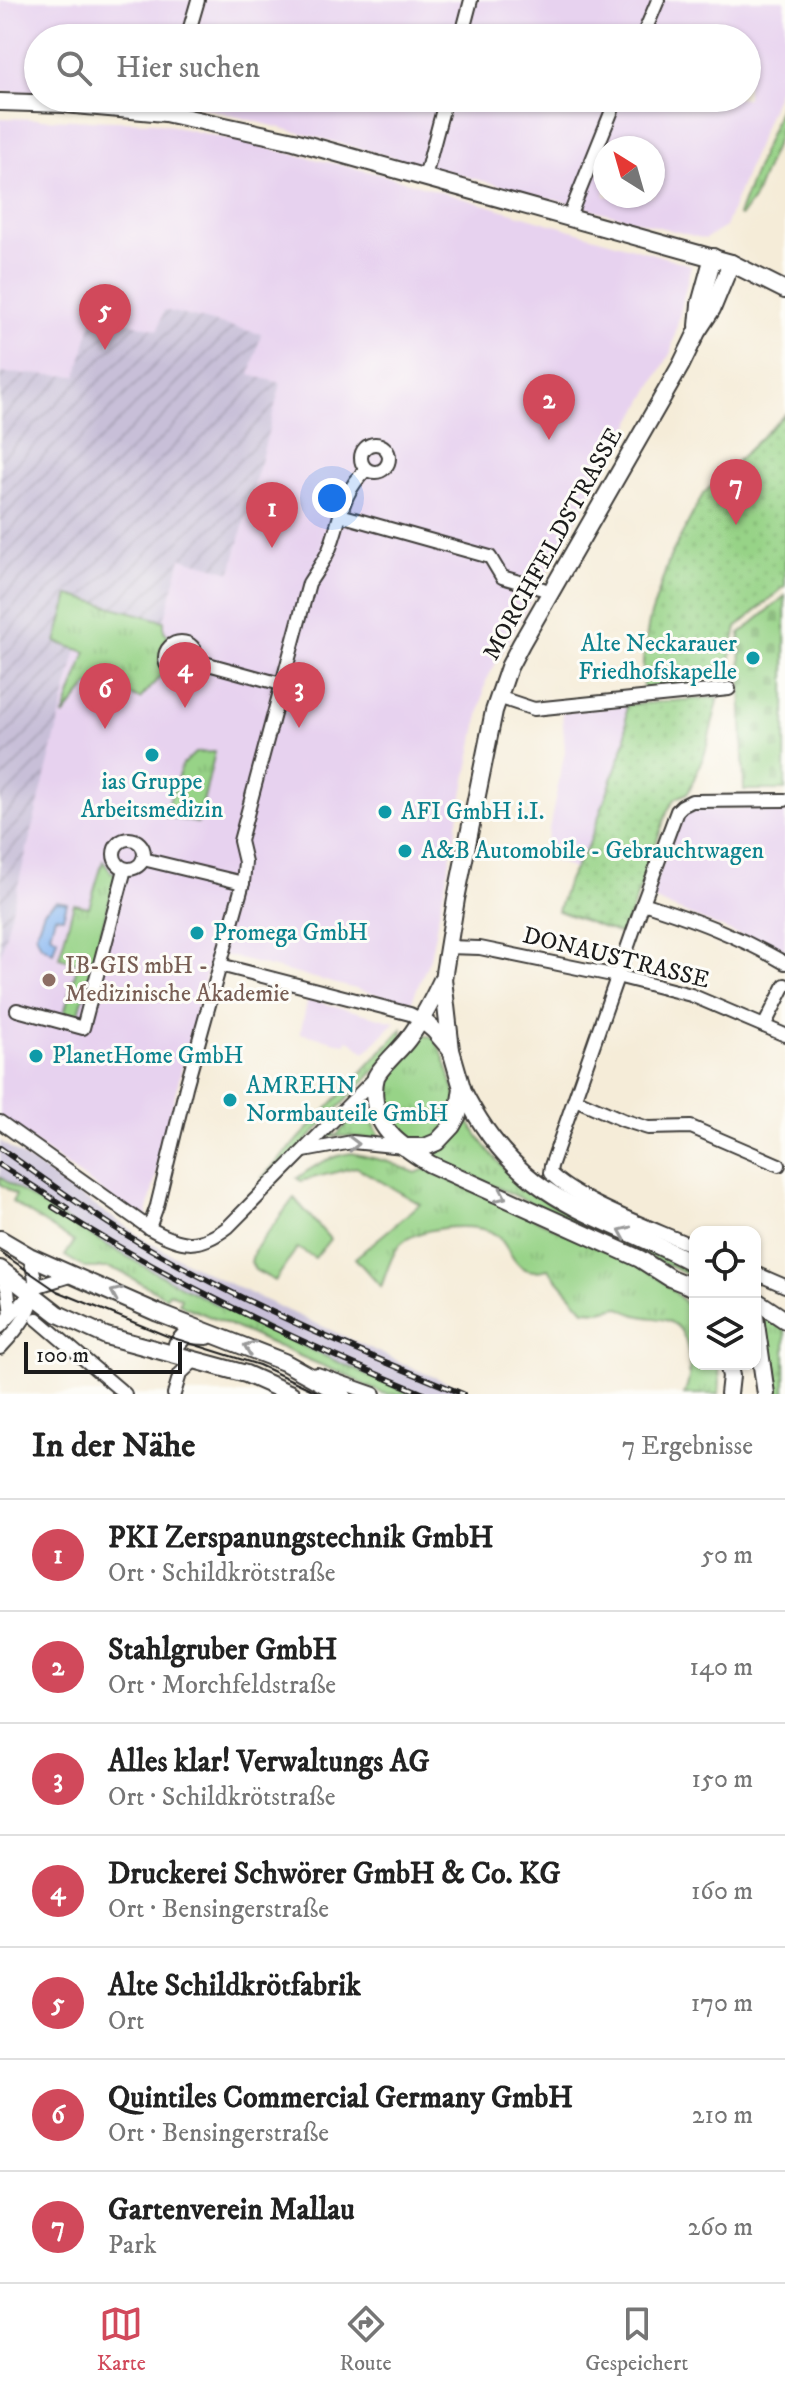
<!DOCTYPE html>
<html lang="de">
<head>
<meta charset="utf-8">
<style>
	:root { --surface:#fff; --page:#f6f6f6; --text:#222; --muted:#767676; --line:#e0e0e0; --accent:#d1495b }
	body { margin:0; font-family:"IM FELL DW Pica",serif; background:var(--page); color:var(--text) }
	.controls { position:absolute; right:24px; bottom:24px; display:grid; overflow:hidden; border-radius:16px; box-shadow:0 2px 6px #0004 }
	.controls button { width:72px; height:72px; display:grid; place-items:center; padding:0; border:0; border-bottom:2px solid var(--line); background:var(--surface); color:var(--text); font:40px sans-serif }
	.compass { position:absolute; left:593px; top:136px; width:72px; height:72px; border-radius:50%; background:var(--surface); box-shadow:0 2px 6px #0004; rotate:323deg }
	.scale { position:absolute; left:24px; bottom:20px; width:158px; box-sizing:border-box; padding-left:8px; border:4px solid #1c1c1c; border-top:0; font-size:22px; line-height:28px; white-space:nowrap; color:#1c1c1c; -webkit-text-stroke:6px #fdfcf7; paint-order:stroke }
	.you { position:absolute; left:332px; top:498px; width:28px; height:28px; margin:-20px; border:6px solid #fff; border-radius:50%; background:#1a73e8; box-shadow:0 0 0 12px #1a73e833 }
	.badge { display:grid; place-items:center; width:52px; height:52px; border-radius:50%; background:var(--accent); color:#fff; font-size:26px; font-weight:700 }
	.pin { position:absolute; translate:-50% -66px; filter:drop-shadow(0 2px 4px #0008) }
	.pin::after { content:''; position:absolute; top:42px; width:28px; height:24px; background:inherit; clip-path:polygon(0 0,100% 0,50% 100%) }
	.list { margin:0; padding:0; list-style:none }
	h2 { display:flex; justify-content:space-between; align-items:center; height:104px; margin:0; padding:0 32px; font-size:34px }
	h2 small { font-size:26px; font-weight:400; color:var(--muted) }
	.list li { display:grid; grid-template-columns:52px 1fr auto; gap:24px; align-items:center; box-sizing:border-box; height:112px; padding:0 32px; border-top:2px solid var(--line) }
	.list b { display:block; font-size:30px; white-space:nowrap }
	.list p { margin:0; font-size:26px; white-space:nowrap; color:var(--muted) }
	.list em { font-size:26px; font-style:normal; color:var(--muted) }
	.icon { flex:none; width:44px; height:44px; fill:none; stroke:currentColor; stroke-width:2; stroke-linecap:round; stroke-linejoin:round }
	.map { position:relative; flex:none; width:785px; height:1394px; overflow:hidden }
	.search { position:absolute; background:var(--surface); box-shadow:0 2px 6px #0004; left:24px; right:24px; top:24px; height:88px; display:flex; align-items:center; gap:20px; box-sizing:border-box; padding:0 28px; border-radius:44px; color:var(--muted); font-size:30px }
	.sheet { height:888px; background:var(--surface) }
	nav { display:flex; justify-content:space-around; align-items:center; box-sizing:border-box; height:112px; border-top:2px solid var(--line); background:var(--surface); font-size:22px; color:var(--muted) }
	nav a { display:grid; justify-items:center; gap:4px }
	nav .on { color:var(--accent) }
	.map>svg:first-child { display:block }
	.built { fill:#e7d2ef; fill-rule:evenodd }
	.industrial { fill:url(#industrial-furrows) }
	.railway { fill:#c8bfd8 }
	.grass { fill:url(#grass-tufts); stroke:#5a7852; stroke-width:2 }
	.cemetery { fill:url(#cemetery-stones); stroke:#5a7852; stroke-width:2 }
	.park { fill:#97d387; stroke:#5a7852; stroke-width:2 }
	.garden { fill:url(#garden-dots); stroke:#5a7852; stroke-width:2 }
	.water { fill:#86b6f1; stroke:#516986; stroke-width:2 }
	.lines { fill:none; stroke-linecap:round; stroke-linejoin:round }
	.minor-casing { stroke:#3d3b38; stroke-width:16 }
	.major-casing { stroke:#3d3b38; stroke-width:20 }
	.minor { stroke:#fff; stroke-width:12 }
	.major { stroke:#fff; stroke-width:16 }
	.tram { stroke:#1c1c1c; stroke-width:2 }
	.rail-casing { stroke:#1c1c1c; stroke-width:6 }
	.rail { stroke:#fdfcf7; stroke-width:3; stroke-dasharray:9; stroke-linecap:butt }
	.oneway { stroke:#999 }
	.culture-dot { fill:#0f9aa8; stroke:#fdfcf7; stroke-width:3 }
	.education-dot { fill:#8d6e63; stroke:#fdfcf7; stroke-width:3 }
	.labels { text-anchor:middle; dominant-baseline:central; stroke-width:6; stroke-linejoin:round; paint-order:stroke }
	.street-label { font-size:24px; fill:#1c1c1c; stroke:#fdfcf7 }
	.culture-label { font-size:24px; fill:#0d838f; stroke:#fdfcf7; text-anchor:start }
	.education-label { font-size:24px; fill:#785e54; stroke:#fdfcf7; text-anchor:start }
</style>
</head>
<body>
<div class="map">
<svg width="785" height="1394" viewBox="0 0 785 1394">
	<defs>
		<pattern id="industrial-furrows" width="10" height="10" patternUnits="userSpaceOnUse" patternTransform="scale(2)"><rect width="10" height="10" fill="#c8bfd8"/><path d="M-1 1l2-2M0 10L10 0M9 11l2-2" fill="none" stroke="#aba4b9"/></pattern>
		<pattern id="grass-tufts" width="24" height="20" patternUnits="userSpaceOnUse" patternTransform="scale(2)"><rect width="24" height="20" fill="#97d387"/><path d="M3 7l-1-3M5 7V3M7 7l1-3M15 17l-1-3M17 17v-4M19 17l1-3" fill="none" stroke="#82b574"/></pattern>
		<pattern id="cemetery-stones" width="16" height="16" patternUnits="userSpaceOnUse" patternTransform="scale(2)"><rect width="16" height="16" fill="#97d387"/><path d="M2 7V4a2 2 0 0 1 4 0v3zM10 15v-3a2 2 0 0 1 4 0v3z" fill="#82b574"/></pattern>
		<pattern id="garden-dots" width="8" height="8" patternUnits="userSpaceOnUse" patternTransform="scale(2)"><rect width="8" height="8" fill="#97d387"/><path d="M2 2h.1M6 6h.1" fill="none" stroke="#82b574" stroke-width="1.8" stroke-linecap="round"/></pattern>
	</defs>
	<rect width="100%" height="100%" fill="#fdfcf7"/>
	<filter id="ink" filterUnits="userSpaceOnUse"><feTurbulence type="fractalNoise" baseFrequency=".0125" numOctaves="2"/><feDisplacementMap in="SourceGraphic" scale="16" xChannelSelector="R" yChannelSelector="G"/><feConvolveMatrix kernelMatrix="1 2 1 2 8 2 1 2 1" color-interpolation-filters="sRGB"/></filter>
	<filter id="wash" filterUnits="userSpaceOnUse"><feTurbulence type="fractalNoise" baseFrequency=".006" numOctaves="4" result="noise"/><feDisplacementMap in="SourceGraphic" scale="32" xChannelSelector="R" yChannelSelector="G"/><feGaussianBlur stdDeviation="1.8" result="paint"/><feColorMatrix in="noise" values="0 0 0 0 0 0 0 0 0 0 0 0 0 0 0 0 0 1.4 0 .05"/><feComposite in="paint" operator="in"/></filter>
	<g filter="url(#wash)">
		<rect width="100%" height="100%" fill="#f5ecd8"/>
		<g class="built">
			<path d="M0,0H785V73L725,227L705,239L166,98H747V38H38V93L0,92ZM605,148H653V196H605Z"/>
			<polygon points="0,118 155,122 384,175 691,265 671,352 486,681 430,958 411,1003 212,952 176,1091 145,1222 0,1118"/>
			<polygon points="626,705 626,739 589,844 575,870 561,863 543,859 565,751 562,712"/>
			<polygon points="785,808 785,959 751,940 649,898 682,814 692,809"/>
			<polygon points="308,999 346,1009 395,1022 365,1053 353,1042 347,1040 346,1044 300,1033"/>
		</g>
		<polygon class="industrial" points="164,310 261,334 250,375 281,383 231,572 181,558 164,621 69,596 56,642 77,649 0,957 0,373 77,376 94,313 158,330"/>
		<polygon class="railway" points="0,1141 150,1243 217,1278 424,1373 476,1394 412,1394 271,1332 152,1273 0,1177"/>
		<g class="grass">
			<polygon points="785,94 785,120 754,198 741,216 738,215"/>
			<polygon points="69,595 164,621 164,631 169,636 160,658 165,671 140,699 116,689 89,685 63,716 86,652 56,642"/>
			<polygon points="215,752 198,823 164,816 182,765 195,753"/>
			<polygon points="103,861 111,872 117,873 77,1021 63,1017 78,963 59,957 74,904 89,907"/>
			<polygon points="402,1029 402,1038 397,1048 266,1182 262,1178"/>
			<path d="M421,1035L433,1037C450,1061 450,1091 465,1116C479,1139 495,1161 515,1179C567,1222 635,1243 695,1272V1278L420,1152L386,1125L380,1093L386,1074Z"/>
			<polygon points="367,1094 368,1112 381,1140 348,1136 325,1137 330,1131 336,1136 365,1105 359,1100"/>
			<path d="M352,1153L389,1162L416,1173L425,1169L643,1268L668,1285L695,1313V1364H718L720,1380L719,1394H684C690,1383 690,1369 689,1357C682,1302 651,1329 619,1307L600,1311L584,1310L548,1269C509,1280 514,1243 491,1232C470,1222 412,1227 398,1247C390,1258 386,1274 381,1287L355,1258L420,1204L356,1167L301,1181L297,1178C314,1166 330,1156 352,1153Z"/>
			<path d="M0,1177C128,1266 269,1334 412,1394C405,1394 396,1394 388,1394C372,1392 358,1380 343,1374C289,1353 240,1328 186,1307L179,1303L181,1298L169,1292L166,1297L119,1271L109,1268H85L65,1256L74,1242L12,1202L16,1195L0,1184Z"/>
			<polygon points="761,1315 785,1329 785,1394 770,1394"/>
		</g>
		<polygon class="cemetery" points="785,596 785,790 744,790 740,634"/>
		<polygon class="park" points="294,1198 330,1239 315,1258 297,1248 275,1281 255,1270 251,1262 254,1251"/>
		<g class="garden">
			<polygon points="785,414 785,586 737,627 725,682 643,691 643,660 649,621 670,557 703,494"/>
			<polygon points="719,697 705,753 688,793 676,798 668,810 623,935 558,911 568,880 589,844 626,740 626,705"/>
		</g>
		<polygon class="water" points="56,901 67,903 63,917 55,916 50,934 57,938 53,952 41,945 36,934 44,911"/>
	</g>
	<g filter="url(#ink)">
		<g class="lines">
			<defs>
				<g id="minor">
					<polyline points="187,38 198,0"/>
					<polyline points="461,38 471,0"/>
					<polyline points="642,38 658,0"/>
					<polyline points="425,177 446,98"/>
					<polyline points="569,217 617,98"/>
					<circle cx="375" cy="458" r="14"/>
					<polyline points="340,515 490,557 502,577 543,589 551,593"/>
					<circle cx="181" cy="658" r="16"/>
					<polyline points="197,661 281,684"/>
					<polyline points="498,697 534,709 729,689"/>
					<circle cx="129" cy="854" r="15"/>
					<polyline points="143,859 243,883"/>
					<path d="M643,903C696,920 736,935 785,963"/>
					<polyline points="447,947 480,948 617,976 691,995 785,1035"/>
					<polyline points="220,965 410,1014 422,1020"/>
					<polyline points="17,1010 83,1028 125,869"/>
					<polyline points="764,1026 785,985"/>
					<polyline points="575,1099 623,1120 648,1128 691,1127 779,1165"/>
					<path d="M0,1122L149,1228C181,1246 198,1250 228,1227L377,1076"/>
					<polyline points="304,1151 352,1142 404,1147"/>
					<path d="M149,1228L157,1206L186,1087L243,883L245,862L240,841L309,583C316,572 324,561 329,550C341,520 341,493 366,470"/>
					<path d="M695,1247C656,1229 578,1202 550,1173L551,1166L643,903L677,811L682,806L692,801L785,800"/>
					<polyline points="0,1269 8,1291 11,1314"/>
					<polyline points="755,1273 785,1286"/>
					<polyline points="37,1319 125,1394"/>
					<polyline points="0,1327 38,1286 73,1275"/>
					<path d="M0,1348C16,1331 38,1306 35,1281C35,1273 31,1264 29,1256"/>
					<polyline points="317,1374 374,1394"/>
					<polyline points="174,1394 180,1374 196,1359"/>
				</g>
				<g id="major">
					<polyline points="0,102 64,104 165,113 294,141 731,263 785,290"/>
					<polyline points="698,326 700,304 713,257"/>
					<path d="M442,980C432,1001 422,1021 408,1039C400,1050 381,1066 376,1077C374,1084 374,1095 375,1102C379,1133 405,1148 430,1164L640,1259L670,1278L695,1288"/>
					<polyline points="422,1020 434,1030 451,1050"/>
					<path d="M462,1089C520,1206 592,1209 695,1264"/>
					<polyline points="404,1147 425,1147 437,1142 452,1126 458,1115 462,1088 451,1050 443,979 456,899 494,711 509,667 521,644 681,365 697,332 712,309 731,263"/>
					<polyline points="0,1239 29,1256 158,1313 284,1362 342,1394"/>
					<polyline points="0,1269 58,1314 106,1336 246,1374 291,1394"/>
					<polyline points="755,1300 785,1320"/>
					<polyline points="755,1317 766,1394"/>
					<polyline points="175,1354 177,1344 185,1335 207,1336"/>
					<polyline points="728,1364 731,1376 729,1394"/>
				</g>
			</defs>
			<use href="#minor" class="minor-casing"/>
			<use href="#major" class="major-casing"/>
			<use href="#minor" class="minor"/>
			<use href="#major" class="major"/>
			<polyline class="tram" points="0,1252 57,1291 167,1336 259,1365 321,1394"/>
			<defs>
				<g id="rail">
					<path d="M0,1148C50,1183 99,1220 152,1250C251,1307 357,1351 463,1394"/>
					<polyline points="0,1165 67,1208"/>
					<path d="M53,1207C171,1282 296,1341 424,1394"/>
				</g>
			</defs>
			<use href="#rail" class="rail-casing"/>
			<use href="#rail" class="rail"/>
		</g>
		<defs><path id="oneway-chevron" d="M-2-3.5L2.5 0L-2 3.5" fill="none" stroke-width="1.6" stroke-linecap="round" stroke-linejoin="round" transform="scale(2)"/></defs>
		<g class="oneway">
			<use href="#oneway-chevron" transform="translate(354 1144) rotate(-1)"/>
			<use href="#oneway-chevron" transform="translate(501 1196) rotate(24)"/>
			<use href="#oneway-chevron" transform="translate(624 1232) rotate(-156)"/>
			<use href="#oneway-chevron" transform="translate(116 1293) rotate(-156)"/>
			<use href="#oneway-chevron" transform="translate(249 1347) rotate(-158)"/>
		</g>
	</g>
	<g class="culture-dot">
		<circle cx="753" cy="658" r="8"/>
		<circle cx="152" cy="755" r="8"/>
		<circle cx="385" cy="812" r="8"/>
		<circle cx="405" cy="851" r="8"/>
		<circle cx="197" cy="933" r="8"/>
		<circle cx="36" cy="1056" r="8"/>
		<circle cx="230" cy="1100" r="8"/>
	</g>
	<circle class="education-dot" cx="49" cy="980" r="8"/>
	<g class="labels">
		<g class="street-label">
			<text transform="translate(553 544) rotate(-61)">MORCHFELDSTRASSE</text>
			<text transform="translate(616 958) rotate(14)">DONAUSTRASSE</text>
		</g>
		<g class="culture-label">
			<text x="737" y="644" text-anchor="end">Alte Neckarauer<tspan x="737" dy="28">Friedhofskapelle</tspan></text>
			<text x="152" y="782" text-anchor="middle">ias Gruppe<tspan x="152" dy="28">Arbeitsmedizin</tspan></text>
			<text x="401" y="812">AFI GmbH i.I.</text>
			<text x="421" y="851">A&amp;B Automobile - Gebrauchtwagen</text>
			<text x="213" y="933">Promega GmbH</text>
			<text x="52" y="1056">PlanetHome GmbH</text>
			<text x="246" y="1086">AMREHN<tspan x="246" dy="28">Normbauteile GmbH</tspan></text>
		</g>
		<g class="education-label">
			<text x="65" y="966">IB-GIS mbH -<tspan x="65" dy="28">Medizinische Akademie</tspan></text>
		</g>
	</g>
</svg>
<div class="controls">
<button><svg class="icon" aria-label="locate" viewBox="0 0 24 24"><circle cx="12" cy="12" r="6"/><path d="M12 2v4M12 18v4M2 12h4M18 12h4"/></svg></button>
<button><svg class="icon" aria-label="layers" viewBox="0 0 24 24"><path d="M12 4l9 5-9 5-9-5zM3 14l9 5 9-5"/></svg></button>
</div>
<svg class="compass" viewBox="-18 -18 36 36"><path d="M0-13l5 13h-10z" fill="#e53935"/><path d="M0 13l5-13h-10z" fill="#767676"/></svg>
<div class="scale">100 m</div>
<div class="you"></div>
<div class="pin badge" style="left:272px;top:548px">1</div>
<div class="pin badge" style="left:549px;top:440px">2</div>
<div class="pin badge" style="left:299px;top:728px">3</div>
<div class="pin badge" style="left:185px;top:708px">4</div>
<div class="pin badge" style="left:105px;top:350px">5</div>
<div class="pin badge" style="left:105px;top:729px">6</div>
<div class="pin badge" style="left:736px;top:525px">7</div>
<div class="search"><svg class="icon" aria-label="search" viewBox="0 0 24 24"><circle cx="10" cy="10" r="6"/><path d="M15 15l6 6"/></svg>Hier suchen</div>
</div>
<section class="sheet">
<h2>In der Nähe<small>7 Ergebnisse</small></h2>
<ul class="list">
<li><span class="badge">1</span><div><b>PKI Zerspanungstechnik GmbH</b><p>Ort · Schildkrötstraße</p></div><em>50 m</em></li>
<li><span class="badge">2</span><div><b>Stahlgruber GmbH</b><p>Ort · Morchfeldstraße</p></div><em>140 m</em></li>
<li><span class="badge">3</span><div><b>Alles klar! Verwaltungs AG</b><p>Ort · Schildkrötstraße</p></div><em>150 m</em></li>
<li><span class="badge">4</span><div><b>Druckerei Schwörer GmbH &amp; Co. KG</b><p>Ort · Bensingerstraße</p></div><em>160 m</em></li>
<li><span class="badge">5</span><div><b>Alte Schildkrötfabrik</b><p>Ort</p></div><em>170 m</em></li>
<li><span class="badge">6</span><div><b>Quintiles Commercial Germany GmbH</b><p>Ort · Bensingerstraße</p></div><em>210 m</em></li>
<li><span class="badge">7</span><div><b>Gartenverein Mallau</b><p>Park</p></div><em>260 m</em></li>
</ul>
</section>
<nav>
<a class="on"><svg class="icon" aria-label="map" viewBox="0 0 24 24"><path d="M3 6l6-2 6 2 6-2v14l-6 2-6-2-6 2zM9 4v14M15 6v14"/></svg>Karte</a>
<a><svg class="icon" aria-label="directions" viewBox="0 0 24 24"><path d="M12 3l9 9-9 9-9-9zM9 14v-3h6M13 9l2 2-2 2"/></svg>Route</a>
<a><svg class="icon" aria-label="saved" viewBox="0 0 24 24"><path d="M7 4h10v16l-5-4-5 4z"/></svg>Gespeichert</a>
</nav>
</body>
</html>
